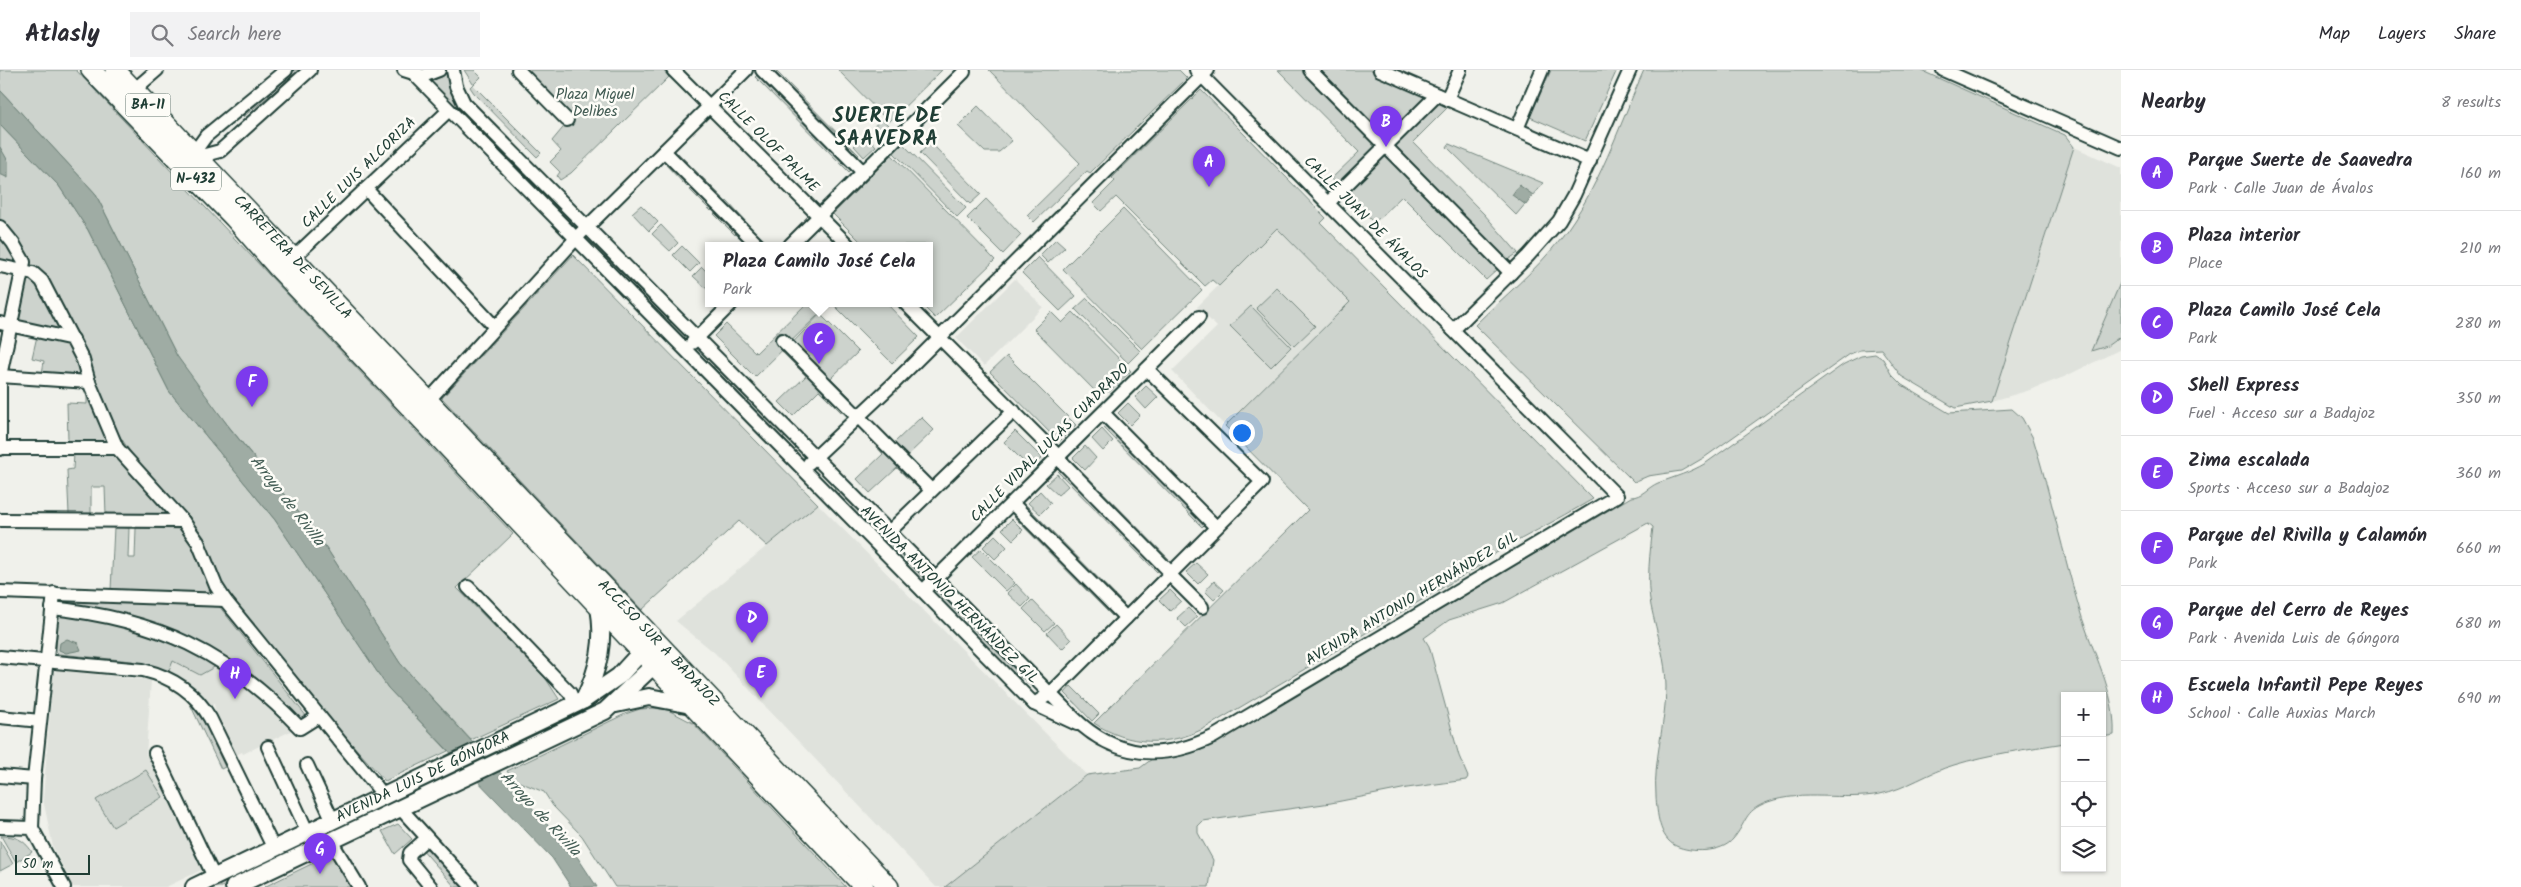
<!DOCTYPE html>
<html lang="en">
<head>
<meta charset="utf-8">
<style>
	:root { --surface:#fff; --page:#f2f2f3; --text:#2b2b33; --muted:#7c7c81; --line:#e1e1e2; --accent:#7c3aed }
	body { margin:0; font-family:Kalam,sans-serif; background:var(--page); color:var(--text) }
	.controls { position:absolute; right:15px; bottom:15px; display:grid; overflow:hidden; border-radius:0px; box-shadow:0 1px 4px #0004 }
	.controls button { width:45px; height:45px; display:grid; place-items:center; padding:0; border:0; border-bottom:1px solid var(--line); background:var(--surface); color:var(--text); font:25px sans-serif }
	.scale { position:absolute; left:15px; bottom:12px; width:75px; box-sizing:border-box; padding-left:5px; border:2px solid #1f3d34; border-top:0; font-size:14px; line-height:18px; white-space:nowrap; color:#1f3d34; -webkit-text-stroke:4px #fdfcf7; paint-order:stroke }
	.you { position:absolute; left:1241px; top:362px; width:18px; height:18px; margin:-12px; border:4px solid #fff; border-radius:50%; background:#1a73e8; box-shadow:0 0 0 8px #1a73e833 }
	.badge { display:grid; place-items:center; width:32px; height:32px; border-radius:50%; background:var(--accent); color:#fff; font-size:16px; font-weight:700 }
	.pin { position:absolute; translate:-50% -41px; filter:drop-shadow(0 1px 2px #0008) }
	.pin::after { content:''; position:absolute; top:26px; width:18px; height:15px; background:inherit; clip-path:polygon(0 0,100% 0,50% 100%) }
	.popup { position:absolute; left:705px; top:172px; width:228px; height:65px; box-sizing:border-box; display:grid; place-content:center; border-radius:0px; background:var(--surface); filter:drop-shadow(0 1px 4px #0005); font-size:16px; white-space:nowrap; color:var(--muted) }
	.popup b { font-size:19px; color:var(--text) }
	.popup::after { content:''; position:absolute; left:50%; top:100%; margin-left:-10px; border:10px solid transparent; border-top-color:var(--surface) }
	.list { margin:0; padding:0; list-style:none }
	h2 { display:flex; justify-content:space-between; align-items:center; height:65px; margin:0; padding:0 20px; font-size:21px }
	h2 small { font-size:16px; font-weight:400; color:var(--muted) }
	.list li { display:grid; grid-template-columns:32px 1fr auto; gap:15px; align-items:center; box-sizing:border-box; height:75px; padding:0 20px; border-top:1px solid var(--line) }
	.list b { display:block; font-size:19px; white-space:nowrap }
	.list p { margin:0; font-size:16px; white-space:nowrap; color:var(--muted) }
	.list em { font-size:16px; font-style:normal; color:var(--muted) }
	.icon { flex:none; width:28px; height:28px; fill:none; stroke:currentColor; stroke-width:2; stroke-linecap:round; stroke-linejoin:round }
	.map { position:relative; flex:none; width:2121px; height:817px; overflow:hidden }
	header { display:flex; align-items:center; gap:30px; box-sizing:border-box; height:70px; padding:0 25px; background:var(--surface); border-bottom:1px solid var(--line) }
	header strong { font-size:24px }
	nav { display:flex; gap:28px; margin-inline-start:auto; font-size:18px }
	.search { width:350px; height:45px; background:var(--page); display:flex; align-items:center; gap:12px; box-sizing:border-box; padding:0 18px; border-radius:0px; color:var(--muted); font-size:19px }
	main { display:flex }
	aside { flex:1; background:var(--surface) }
	.map>svg:first-child { display:block }
	.built { fill:#dfe2dc }
	.green { fill:#cdd3cd; stroke:#768880 }
	.water { fill:#9faca4; stroke:#6c8077 }
	.lines { fill:none; stroke-linecap:round; stroke-linejoin:round }
	.minor-casing { stroke:#1f3d34; stroke-width:16 }
	.major-casing { stroke:#1f3d34; stroke-width:20 }
	.highway-casing { stroke:#1f3d34; stroke-width:22 }
	.minor { stroke:#fdfcf7; stroke-width:12 }
	.major { stroke:#fdfcf7; stroke-width:16 }
	.highway { stroke:#fdfcf7; stroke-width:19 }
	.labels { text-anchor:middle; dominant-baseline:central; stroke-width:5; stroke-linejoin:round; paint-order:stroke }
	.shield { fill:#fdfcf7; stroke:#62766e; stroke-width:1 }
	.shield-label { font-size:14px; font-weight:bold; fill:#1f3d34 }
	.park-label { font-size:15px; fill:#425b53; stroke:#fdfcf7 }
	.street-label { font-size:15px; fill:#1f3d34; stroke:#fdfcf7 }
	.water-label { font-size:16px; font-style:italic; fill:#455e56; stroke:#fdfcf7 }
	.district-label { font-size:20px; font-weight:bold; letter-spacing:1px; fill:#1f3d34; stroke:#fdfcf7 }
</style>
</head>
<body>
<header>
<strong>Atlasly</strong>
<div class="search"><svg class="icon" aria-label="search" viewBox="0 0 24 24"><circle cx="10" cy="10" r="6"/><path d="M15 15l6 6"/></svg>Search here</div>
<nav><a>Map</a><a>Layers</a><a>Share</a></nav>
</header>
<main>
<div class="map">
<svg width="2121" height="817" viewBox="0 0 2121 817">
	<rect width="100%" height="100%" fill="#f0f1eb"/>
	<filter id="ink" filterUnits="userSpaceOnUse"><feTurbulence type="fractalNoise" baseFrequency=".02" numOctaves="2"/><feDisplacementMap in="SourceGraphic" scale="10" xChannelSelector="R" yChannelSelector="G"/><feConvolveMatrix kernelMatrix="1 2 1 2 8 2 1 2 1" color-interpolation-filters="sRGB"/></filter>
	<g filter="url(#ink)">
		<g class="built">
			<polygon points="2074,77 2121,98 2121,279 2064,307 2027,321 1992,331"/>
			<polygon points="1277,158 1350,232 1225,356 1172,301 1217,257 1197,237"/>
			<polygon points="1015,209 1043,237 984,296 956,268"/>
			<polygon points="818,434 1087,705 945,817 936,817 715,583 676,551"/>
			<polygon points="177,573 242,612 295,659 243,684 242,682 236,685 216,643 214,634 209,634 191,614 169,601"/>
			<polygon points="56,600 151,610 146,686 155,687 208,797 166,817 73,817 53,777 43,729 53,604"/>
		</g>
		<g class="green">
			<polygon points="0,0 76,0 513,464 457,518 546,609 559,629 471,670 400,593 322,471 196,316 177,286 95,123 0,20"/>
			<polygon points="292,0 301,0 243,47 246,39"/>
			<polygon points="464,0 474,0 481,7 473,15 541,83 537,87 474,23 470,17 473,14"/>
			<polygon points="515,0 663,0 669,7 571,103 560,110 557,106 560,102 550,92 561,81 552,71 567,53"/>
			<polygon points="763,0 775,0 859,85 856,87 860,91 849,102 755,7"/>
			<polygon points="838,0 942,0 889,52"/>
			<polygon points="989,0 1179,0 1187,8 1090,103 1087,101 1034,152 1027,145 1080,93"/>
			<polygon points="1278,0 1371,0 1450,35 1413,72 1484,144 1518,183 1509,189 1486,210 1402,126 1374,153 1331,109 1359,82"/>
			<polygon points="1551,0 1611,0 1616,2 1585,71 1530,47"/>
			<path d="M1644,0H1920L2065,65L2074,77L1992,331L1955,338L1901,306L1881,279L1860,280L1850,284L1705,387L1681,401L1648,406L1634,412L1475,255C1503,227 1537,200 1561,168C1599,119 1619,56 1644,0Z"/>
			<polygon points="447,3 457,31 560,139 551,137 431,12"/>
			<path d="M1201,20L1326,148L1321,153L1593,429C1556,451 1519,469 1482,491L1481,495L1205,658C1168,677 1129,676 1094,653L1308,440L1225,356L1350,232L1277,158L1219,216L1212,210L1205,216L1116,127L1101,141L1093,133L1115,111L1112,108Z"/>
			<polygon points="978,36 1012,71 999,82 985,82 958,56"/>
			<polygon points="882,49 892,59 883,69 872,58"/>
			<polygon points="0,55 59,116 88,160 169,321 275,450 388,618 448,681 385,711 333,653 228,524 135,389 111,353 70,252 42,202 0,192"/>
			<polygon points="866,65 876,76 864,87 854,76"/>
			<polygon points="931,73 981,124 970,134 920,83"/>
			<polygon points="903,74 966,138 957,147 894,83"/>
			<polygon points="1449,74 1543,113 1516,145 1447,77"/>
			<polygon points="678,83 699,104 687,117 666,95"/>
			<polygon points="892,85 995,190 935,248 920,233 929,233 929,175 864,175 833,144"/>
			<polygon points="702,107 723,128 711,141 690,120"/>
			<polygon points="986,129 1021,165 1003,184 967,148"/>
			<polygon points="727,131 747,153 735,165 714,144"/>
			<polygon points="641,135 658,152 649,161 632,143"/>
			<polygon points="1123,139 1202,220 1142,279 1063,199"/>
			<polygon points="661,155 678,173 670,181 652,164"/>
			<polygon points="1056,169 1065,177 1048,193 1040,185"/>
			<polygon points="682,176 699,193 690,202 673,185"/>
			<polygon points="573,185 818,434 767,476 739,451 642,540 442,328"/>
			<polygon points="601,186 611,189 673,253 664,251"/>
			<polygon points="1038,187 1076,226 1060,241 1022,203"/>
			<polygon points="702,197 709,204 709,221 693,206"/>
			<polygon points="26,206 34,208 61,261 17,251"/>
			<polygon points="2121,211 2121,266 2107,276 2091,281"/>
			<polygon points="1277,218 1315,256 1294,276 1256,238"/>
			<polygon points="1087,228 1140,281 1128,293 1075,239"/>
			<polygon points="807,233 886,233 919,267 892,293 833,234 824,239 755,307 714,266 726,254 756,283"/>
			<polygon points="1251,236 1291,277 1271,297 1230,256"/>
			<polygon points="1051,242 1062,253 1073,242 1131,301 1109,322 1103,317 1097,323 1034,259"/>
			<polygon points="820,244 858,282 831,308 854,331 842,343 819,320 793,346 779,332 806,306 783,283"/>
			<path d="M37,266C74,274 71,271 83,307L42,304L44,291L32,288Z"/>
			<path d="M1875,284L1883,289L1891,304L1902,315L1949,343L2012,339L2022,348L2033,368C2051,426 2063,484 2080,541C2092,582 2116,622 2114,665L2102,667V626H2065V673C2027,679 1990,684 1954,695C1929,702 1906,719 1880,724C1844,731 1801,720 1768,732C1743,741 1747,753 1733,769C1722,783 1691,783 1676,776C1659,768 1657,743 1656,726C1653,690 1666,653 1666,617C1666,589 1657,564 1651,536C1646,510 1650,483 1653,457L1648,453L1503,533L1449,550L1424,568L1429,576L1459,686L1468,707L1466,710L1407,718L1331,733L1203,751L1198,756V763L1213,790L1209,817H945L1087,705L1140,698L1152,689L1169,688L1213,674L1631,427C1642,427 1648,417 1658,413C1677,406 1689,403 1706,393L1844,294L1861,286Z"/>
			<polygon points="1007,286 1076,355 1059,372 990,302"/>
			<polygon points="709,295 719,299 788,368 779,367"/>
			<polygon points="1146,316 1158,327 1146,339 1135,327"/>
			<polygon points="87,318 108,372 68,371 67,333 87,334"/>
			<polygon points="1128,333 1140,345 1130,355 1118,343"/>
			<polygon points="1116,346 1214,445 1202,457 1104,358"/>
			<polygon points="921,347 934,360 907,386 930,409 920,420 897,398 870,423 857,409 883,384 861,360 872,350 894,373"/>
			<polygon points="1102,359 1113,371 1103,381 1092,369"/>
			<polygon points="1015,361 1042,388 1031,399 1004,372"/>
			<polygon points="1085,376 1096,388 1085,400 1073,388"/>
			<polygon points="74,384 117,384 165,437 166,445 106,445 105,417 91,417 91,444 69,444 67,400 73,399"/>
			<polygon points="1071,390 1169,489 1157,502 1058,402"/>
			<polygon points="1057,404 1068,416 1058,425 1046,414"/>
			<polygon points="830,418 840,421 924,506 924,510 922,511"/>
			<polygon points="1040,421 1051,433 1040,444 1028,433"/>
			<polygon points="1026,435 1124,534 1112,546 1014,447"/>
			<polygon points="1012,449 1023,460 1013,470 1002,459"/>
			<polygon points="114,457 129,458 128,488 135,488 136,458 186,459 212,524 111,520"/>
			<polygon points="995,465 1007,477 995,489 983,477"/>
			<polygon points="981,479 1015,513 1006,521 972,487"/>
			<polygon points="1196,493 1208,504 1198,514 1186,502"/>
			<polygon points="1214,511 1224,520 1214,530 1205,521"/>
			<polygon points="1016,514 1030,529 1022,537 1007,523"/>
			<polygon points="937,520 1026,608 1025,609 1015,606 934,523"/>
			<polygon points="1170,520 1181,531 1170,541 1159,530"/>
			<polygon points="59,528 219,536 311,652 295,659 262,627 218,595 200,605 173,591 169,601 132,591 58,584 56,581"/>
			<polygon points="1032,530 1054,553 1045,561 1023,539"/>
			<polygon points="1188,538 1197,547 1186,557 1177,548"/>
			<polygon points="1056,554 1071,570 1062,579 1047,563"/>
			<polygon points="1071,616 1099,644 1092,651 1065,623"/>
			<polygon points="189,632 204,652 225,697 221,699"/>
			<polygon points="654,638 668,640 693,653 846,817 615,817 582,766 553,736 544,722 512,709 507,701 625,644 640,639"/>
			<polygon points="146,700 163,727 113,757 96,730"/>
			<polygon points="360,744 363,749 222,817 207,817"/>
			<polygon points="398,754 412,769 395,784 382,761"/>
			<path d="M1,766C15,766 24,769 32,782L16,792Z"/>
			<polygon points="0,771 13,794 0,801"/>
			<polygon points="421,778 430,780 464,817 455,817"/>
			<polygon points="336,782 358,817 264,817"/>
		</g>
		<g class="water">
			<polygon points="0,20 95,123 177,286 229,357 322,471 400,593 578,788 597,817 571,817 552,788 388,618 275,450 169,321 88,160 59,116 0,55"/>
			<polygon points="0,77 8,91 8,108 0,104"/>
			<polygon points="1519,115 1533,125 1526,135 1512,125"/>
			<polygon points="67,569 78,573 81,580 66,583 59,580 60,573"/>
		</g>
		<g class="lines">
			<defs>
				<g id="minor">
					<polyline points="404,0 423,6 439,0"/>
					<path d="M453,0L456,16L464,33L1074,648C1116,689 1162,691 1213,667L1617,426L1196,0"/>
					<polyline points="518,0 567,50"/>
					<polyline points="673,0 848,175"/>
					<polyline points="762,0 863,102"/>
					<polyline points="1310,0 1511,203"/>
					<polyline points="1380,0 1590,91"/>
					<polyline points="1943,0 2121,78"/>
					<polyline points="415,5 1034,634 1077,654"/>
					<polyline points="134,20 157,0"/>
					<polyline points="1447,29 1460,0"/>
					<polyline points="1517,59 1542,0"/>
					<polyline points="664,81 758,175"/>
					<polyline points="192,84 205,85 220,81 310,0"/>
					<polyline points="196,89 198,77 206,66 286,0"/>
					<polyline points="366,119 495,257"/>
					<polyline points="1328,133 1437,25"/>
					<polyline points="0,157 13,173 24,192 0,306 0,379"/>
					<polyline points="790,175 964,2"/>
					<polyline points="293,188 448,41"/>
					<polyline points="0,196 33,203 42,211 83,290 89,312 117,378 183,451 198,472 216,516 225,530 385,727"/>
					<polyline points="905,233 1059,387"/>
					<polyline points="0,253 73,269"/>
					<polyline points="1453,260 1528,186 1559,151 1574,125 1630,0"/>
					<polyline points="782,270 931,420"/>
					<polyline points="692,273 732,233"/>
					<polyline points="0,306 89,312"/>
					<polyline points="428,331 581,163 746,0"/>
					<polyline points="1103,343 1216,457"/>
					<polyline points="0,378 117,378"/>
					<polyline points="1058,388 1171,503"/>
					<polyline points="809,393 894,313 1208,0"/>
					<polyline points="1012,433 1126,548"/>
					<polyline points="0,450 183,451"/>
					<polyline points="889,462 1014,341"/>
					<polyline points="1169,504 1202,537"/>
					<polyline points="468,517 570,623 575,634"/>
					<polyline points="923,521 1199,247"/>
					<polyline points="0,522 225,530"/>
					<path d="M52,538C156,549 228,582 300,658L319,646"/>
					<path d="M0,587L143,600C172,607 195,622 210,648L274,779"/>
					<polyline points="1034,634 1051,623 1262,412 1147,299"/>
					<polyline points="0,647 40,651"/>
					<polyline points="268,677 308,763"/>
					<polyline points="155,683 214,807"/>
					<polyline points="307,695 333,751"/>
					<polyline points="0,706 34,709"/>
					<polyline points="401,739 472,817"/>
					<polyline points="0,757 32,758 64,817"/>
					<polyline points="32,758 34,709 54,523"/>
					<polyline points="427,768 410,783 409,790 431,817"/>
					<polyline points="331,771 359,817"/>
				</g>
				<g id="major">
					<path d="M584,630C599,598 605,571 599,537"/>
					<polyline points="616,634 649,627 691,635"/>
					<path id="s1" d="M194,817L584,630L619,606L641,582L654,580"/>
					<polyline points="234,817 605,641 654,595 655,583"/>
				</g>
				<g id="highway">
					<polyline points="91,0 234,148 278,198 864,817"/>
					<path id="s2" d="M115,0L889,817"/>
				</g>
			</defs>
			<use href="#minor" class="minor-casing"/>
			<use href="#major" class="major-casing"/>
			<use href="#highway" class="highway-casing"/>
			<use href="#minor" class="minor"/>
			<use href="#major" class="major"/>
			<use href="#highway" class="highway"/>
		</g>
	</g>
	<g class="labels">
		<g class="shield">
			<rect x="125.5" y="23.5" width="45" height="23" rx="4"/>
			<rect x="171" y="97.5" width="50" height="23" rx="4"/>
		</g>
		<g class="shield-label">
			<text x="148" y="35">BA-11</text>
			<text x="196" y="109">N-432</text>
		</g>
		<g class="park-label">
			<text x="595" y="25">Plaza Miguel<tspan x="595" dy="17">Delibes</tspan></text>
		</g>
		<g class="street-label">
			<text transform="translate(768 72) rotate(45)">CALLE OLOF PALME</text>
			<text transform="translate(359 103) rotate(-44)">CALLE LUIS ALCORIZA</text>
			<text transform="translate(1365 148) rotate(45)">CALLE JUAN DE ÁVALOS</text>
			<text stroke="none"><textPath href="#s2" startOffset="258">CARRETERA DE SEVILLA</textPath></text>
			<text transform="translate(1050 373) rotate(-45)">CALLE VIDAL LUCAS CUADRADO</text>
			<text transform="translate(949 525) rotate(45)">AVENIDA ANTONIO HERNÁNDEZ GIL</text>
			<text transform="translate(1412 529) rotate(-31)">AVENIDA ANTONIO HERNÁNDEZ GIL</text>
			<text stroke="none"><textPath href="#s2" startOffset="790">ACCESO SUR A BADAJOZ</textPath></text>
			<text stroke="none"><textPath href="#s1" startOffset="254">AVENIDA LUIS DE GÓNGORA</textPath></text>
		</g>
		<g class="water-label">
			<text transform="translate(287 431) rotate(52)">Arroyo de Rivilla</text>
			<text transform="translate(540 744) rotate(47)">Arroyo de Rivilla</text>
		</g>
		<g class="district-label">
			<text x="887" y="47">SUERTE DE<tspan x="887" dy="23">SAAVEDRA</tspan></text>
		</g>
	</g>
</svg>
<div class="controls">
<button>+</button>
<button>−</button>
<button><svg class="icon" aria-label="locate" viewBox="0 0 24 24"><circle cx="12" cy="12" r="6"/><path d="M12 2v4M12 18v4M2 12h4M18 12h4"/></svg></button>
<button><svg class="icon" aria-label="layers" viewBox="0 0 24 24"><path d="M12 4l9 5-9 5-9-5zM3 14l9 5 9-5"/></svg></button>
</div>
<div class="scale">50 m</div>
<div class="you"></div>
<div class="pin badge" style="left:1209px;top:117px">A</div>
<div class="pin badge" style="left:1386px;top:77px">B</div>
<div class="pin badge" style="left:819px;top:294px">C</div>
<div class="popup"><b>Plaza Camilo José Cela</b>Park</div>
<div class="pin badge" style="left:752px;top:573px">D</div>
<div class="pin badge" style="left:761px;top:628px">E</div>
<div class="pin badge" style="left:252px;top:337px">F</div>
<div class="pin badge" style="left:320px;top:804px">G</div>
<div class="pin badge" style="left:235px;top:629px">H</div>
</div>
<aside>
<h2>Nearby<small>8 results</small></h2>
<ul class="list">
<li><span class="badge">A</span><div><b>Parque Suerte de Saavedra</b><p>Park · Calle Juan de Ávalos</p></div><em>160 m</em></li>
<li><span class="badge">B</span><div><b>Plaza interior</b><p>Place</p></div><em>210 m</em></li>
<li><span class="badge">C</span><div><b>Plaza Camilo José Cela</b><p>Park</p></div><em>280 m</em></li>
<li><span class="badge">D</span><div><b>Shell Express</b><p>Fuel · Acceso sur a Badajoz</p></div><em>350 m</em></li>
<li><span class="badge">E</span><div><b>Zima escalada</b><p>Sports · Acceso sur a Badajoz</p></div><em>360 m</em></li>
<li><span class="badge">F</span><div><b>Parque del Rivilla y Calamón</b><p>Park</p></div><em>660 m</em></li>
<li><span class="badge">G</span><div><b>Parque del Cerro de Reyes</b><p>Park · Avenida Luis de Góngora</p></div><em>680 m</em></li>
<li><span class="badge">H</span><div><b>Escuela Infantil Pepe Reyes</b><p>School · Calle Auxias March</p></div><em>690 m</em></li>
</ul>
</aside>
</main>
</body>
</html>
